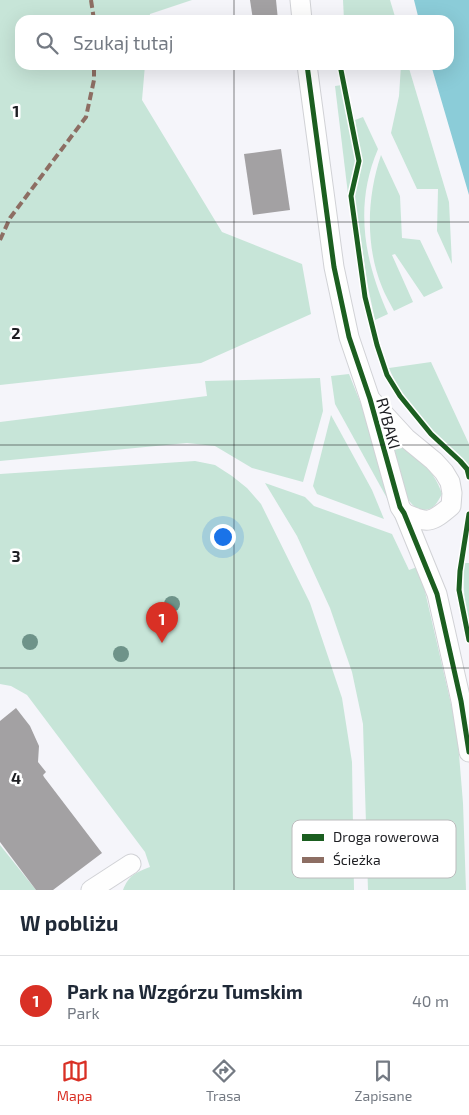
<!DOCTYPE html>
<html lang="pl">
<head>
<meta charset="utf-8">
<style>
	:root { --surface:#fff; --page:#f2f2f3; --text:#1f2937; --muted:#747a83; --line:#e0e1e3; --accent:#d93025 }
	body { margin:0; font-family:"Exo 2",sans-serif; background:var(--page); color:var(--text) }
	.you { position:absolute; left:222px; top:536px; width:18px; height:18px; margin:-12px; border:4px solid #fff; border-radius:50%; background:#1a73e8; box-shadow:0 0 0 8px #1a73e833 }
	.badge { display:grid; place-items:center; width:32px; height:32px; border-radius:50%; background:var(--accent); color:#fff; font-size:16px; font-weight:700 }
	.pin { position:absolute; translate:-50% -41px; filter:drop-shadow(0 1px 2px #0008) }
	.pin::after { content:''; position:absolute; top:26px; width:18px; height:15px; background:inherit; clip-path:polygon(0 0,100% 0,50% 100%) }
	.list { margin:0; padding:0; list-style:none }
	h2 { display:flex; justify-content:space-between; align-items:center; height:65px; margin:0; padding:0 20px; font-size:21px }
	h2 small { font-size:16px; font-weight:400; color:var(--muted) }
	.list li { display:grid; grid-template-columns:32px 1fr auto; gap:15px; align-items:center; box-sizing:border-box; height:90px; padding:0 20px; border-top:1px solid var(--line) }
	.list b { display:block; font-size:19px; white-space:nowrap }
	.list p { margin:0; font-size:16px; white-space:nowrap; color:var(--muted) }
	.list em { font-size:16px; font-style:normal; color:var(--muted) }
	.icon { flex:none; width:28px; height:28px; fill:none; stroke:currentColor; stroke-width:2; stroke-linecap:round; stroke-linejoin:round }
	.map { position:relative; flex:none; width:469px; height:890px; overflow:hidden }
	.search { position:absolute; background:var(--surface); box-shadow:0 5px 20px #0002; left:15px; right:15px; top:15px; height:55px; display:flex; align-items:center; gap:12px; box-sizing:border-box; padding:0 18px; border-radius:15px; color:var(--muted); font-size:19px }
	.sheet { height:155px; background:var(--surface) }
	nav { display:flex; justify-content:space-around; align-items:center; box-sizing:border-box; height:70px; border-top:1px solid var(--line); background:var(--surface); font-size:14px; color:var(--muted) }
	nav a { display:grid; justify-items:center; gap:2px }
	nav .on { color:var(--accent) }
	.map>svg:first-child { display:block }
	.green { fill:#c7e5d8 }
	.water { fill:#8bccd8 }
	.building { fill:#a3a1a3 }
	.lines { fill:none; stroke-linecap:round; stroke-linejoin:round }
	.street-casing { stroke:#d1d2d6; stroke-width:21 }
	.street { stroke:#fefefe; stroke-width:19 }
	.quiet { stroke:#8d6e63; stroke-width:4; stroke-dasharray:8 4; stroke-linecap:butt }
	.cycleway-casing { stroke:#fff; stroke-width:8 }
	.cycleway { stroke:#1b5e20; stroke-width:5 }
	.tree { fill:#6e9389 }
	.grid { fill:none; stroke:#1e1f23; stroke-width:1; stroke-opacity:0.55 }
	.labels { text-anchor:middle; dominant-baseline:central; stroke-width:5; stroke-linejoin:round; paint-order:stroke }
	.street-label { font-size:16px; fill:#1e1f23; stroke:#fff }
	.key { fill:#fff; stroke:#bcbcbd; stroke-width:1 }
	.key-label { font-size:14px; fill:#1e1f23 }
	.grid-label { font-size:16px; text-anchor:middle; font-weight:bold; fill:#1e1f23; stroke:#fff; stroke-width:5; stroke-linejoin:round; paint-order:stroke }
</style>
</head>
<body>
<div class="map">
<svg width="469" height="890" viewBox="0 0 469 890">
	<rect width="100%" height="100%" fill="#f5f5fa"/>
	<g class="green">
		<polygon points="0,0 192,0 150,14 149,20 20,20 20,65 145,65 142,100 222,232 302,264 311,314 201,363 0,385"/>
		<polygon points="343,0 390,0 396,20 344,20"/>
		<polygon points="401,65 408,65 449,202 452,264 437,231 438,189 417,189 391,133 399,96"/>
		<polygon points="342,85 356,162 348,194 335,86"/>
		<path d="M363,117L378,149C354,205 364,260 388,314L375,320L368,287L354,195L362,163L355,120Z"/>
		<path d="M381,155L400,196L402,238L420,240L443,288L424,297L395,254L392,255L413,302L394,311C390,303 385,295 382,287C365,245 367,197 381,155Z"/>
		<path d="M431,362L469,444V468C458,453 444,442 431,429C414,411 398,391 389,368Z"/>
		<polygon points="349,374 365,414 388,500 335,404 331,376"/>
		<polygon points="320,378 323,411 303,482 252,468 215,446 187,443 0,461 0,422 207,396 205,381"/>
		<polygon points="331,415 372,490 384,519 317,494 313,486"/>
		<path d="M386,429C407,447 434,467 442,494C437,503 434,510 423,510C401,509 391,447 386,429Z"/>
		<path d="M195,461L215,465L232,476L247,488L261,504L310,603L342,698L352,762L354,890H123C129,875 135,873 150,867L145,852L27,695L11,686L0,684V474Z"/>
		<polygon points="265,483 305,497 314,506 392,534 409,570 417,567 424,587 457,730 463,803 466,890 368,890 363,724 352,672 330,608 297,536"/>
		<path d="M464,563H469V626C464,604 463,585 464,563Z"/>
		<polygon points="0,845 36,890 0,890"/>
	</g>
	<polygon class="water" points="414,0 469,0 469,195 431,65 449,65 449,20 419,20"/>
	<g class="building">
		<polygon points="250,0 276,0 278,20 253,20"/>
		<polygon points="281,149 290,210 253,215 244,154"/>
		<polygon points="16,708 30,726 39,746 38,762 46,772 43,775 44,777 102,853 53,890 36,890 0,842 0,721"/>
	</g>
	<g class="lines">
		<defs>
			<g id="street">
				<polyline points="300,0 302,20"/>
				<polyline points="307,65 334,267 349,337 370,399 400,507 404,513 437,594 461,701 469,752"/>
				<path d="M372,401L406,438L434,461L444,472L450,482L452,493L451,506C431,523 428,524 404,513"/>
				<polyline points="91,890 131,864"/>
			</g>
		</defs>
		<use href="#street" class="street-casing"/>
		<use href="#street" class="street"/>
		<g class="quiet">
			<polyline points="91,0 94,20"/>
			<polyline points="0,240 10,218 86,117 94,80 94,65"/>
		</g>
		<defs>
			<g id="cycleway">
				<polyline points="307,65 334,267 349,337 370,399 400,507 404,513 437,594 461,701 469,752"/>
				<polyline points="340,65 359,161 351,196 365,297 377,345 387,375 400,396 431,434 460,461 467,469 469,477"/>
				<polyline points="469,514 460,571 459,590 469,640"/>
			</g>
		</defs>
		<use href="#cycleway" class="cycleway-casing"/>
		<use href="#cycleway" class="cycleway"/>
	</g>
	<g class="tree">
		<circle cx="172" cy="604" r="8"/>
		<circle cx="156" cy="613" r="8"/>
		<circle cx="30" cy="642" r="8"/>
		<circle cx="121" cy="654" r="8"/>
	</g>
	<path class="grid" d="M234,0V20M234,65V890M0,222H469M0,445H469M0,668H469"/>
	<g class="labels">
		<g class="street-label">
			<text transform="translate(389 423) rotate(75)">RYBAKI</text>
		</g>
	</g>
	<rect x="292" y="820" width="164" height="58" rx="8" class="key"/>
	<rect x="302" y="834" width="22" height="7" fill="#1b5e20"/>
	<rect x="302" y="857" width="22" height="6" fill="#8d6e63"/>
	<g class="key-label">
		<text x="333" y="842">Droga rowerowa</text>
		<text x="333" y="865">Ścieżka</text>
	</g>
	<g class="grid-label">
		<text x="16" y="117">1</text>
		<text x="16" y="339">2</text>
		<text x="16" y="562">3</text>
		<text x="16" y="784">4</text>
	</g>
</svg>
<div class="you"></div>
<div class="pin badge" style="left:162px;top:643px">1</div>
<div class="search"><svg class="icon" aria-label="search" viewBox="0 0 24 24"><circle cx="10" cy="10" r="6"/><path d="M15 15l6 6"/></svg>Szukaj tutaj</div>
</div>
<section class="sheet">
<h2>W pobliżu<small></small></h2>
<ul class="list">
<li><span class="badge">1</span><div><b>Park na Wzgórzu Tumskim</b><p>Park</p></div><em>40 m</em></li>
</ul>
</section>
<nav>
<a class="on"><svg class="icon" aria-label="map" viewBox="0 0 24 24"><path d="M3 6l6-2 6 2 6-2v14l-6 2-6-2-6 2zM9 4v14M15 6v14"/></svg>Mapa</a>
<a><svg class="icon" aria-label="directions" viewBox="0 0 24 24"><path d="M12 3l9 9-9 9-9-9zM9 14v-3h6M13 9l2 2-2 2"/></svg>Trasa</a>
<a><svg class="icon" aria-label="saved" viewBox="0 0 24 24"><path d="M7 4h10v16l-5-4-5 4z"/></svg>Zapisane</a>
</nav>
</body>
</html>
